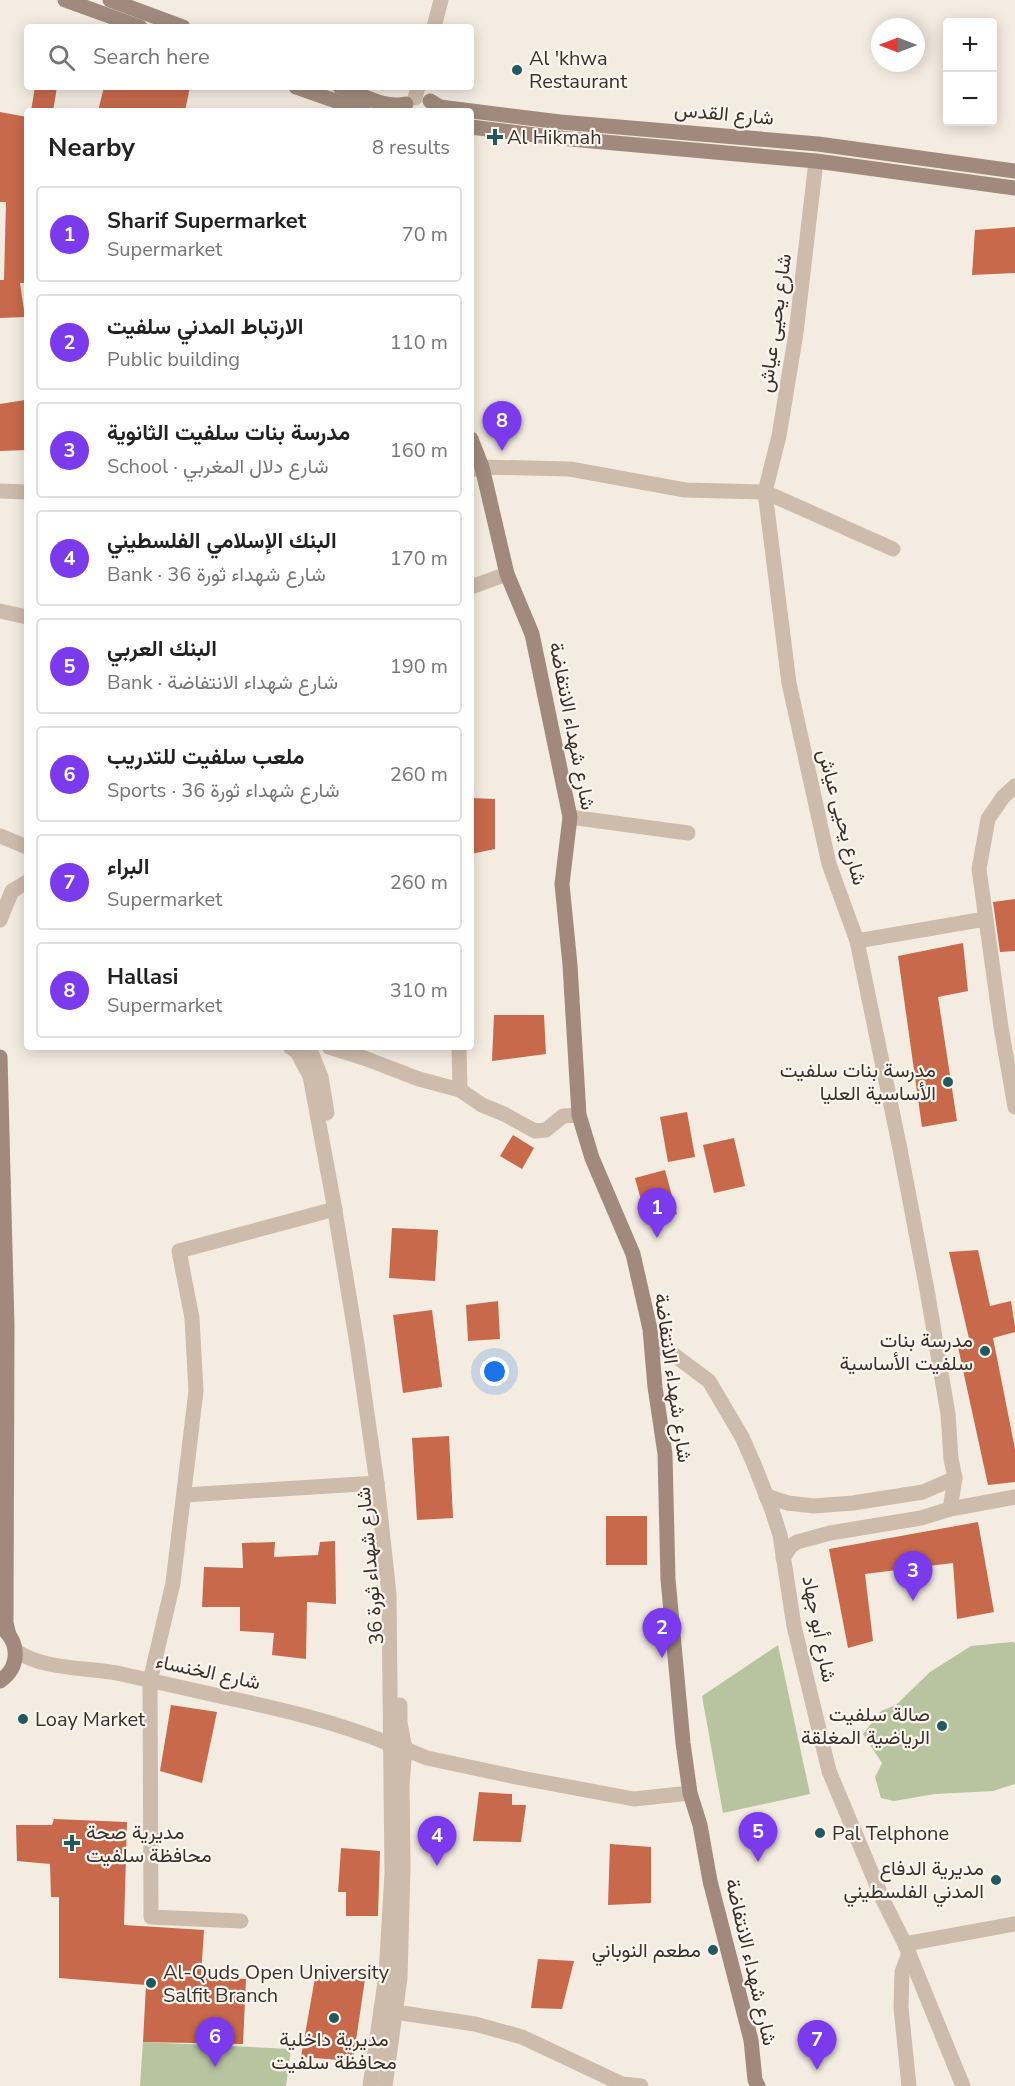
<!DOCTYPE html>
<html lang="en">
<head>
<meta charset="utf-8">
<style>
	:root { --surface:#fff; --page:#f2f2f2; --text:#222; --muted:#767676; --line:#e0e0e0; --accent:#7c3aed }
	body { margin:0; font-family:"Nunito Sans",Vazirmatn,sans-serif; background:var(--page); color:var(--text) }
	.controls { position:absolute; right:18px; top:18px; display:grid; overflow:hidden; border-radius:6px; box-shadow:0 3px 15px #0003 }
	.controls button { width:54px; height:54px; display:grid; place-items:center; padding:0; border:0; border-bottom:2px solid var(--line); background:var(--surface); color:var(--text); font:30px sans-serif }
	.compass { position:absolute; left:871px; top:18px; width:54px; height:54px; border-radius:50%; background:var(--surface); box-shadow:0 3px 15px #0003; rotate:270deg }
	.you { position:absolute; left:495px; top:1372px; width:21px; height:21px; margin:-15px; border:4px solid #fff; border-radius:50%; background:#1a73e8; box-shadow:0 0 0 9px #1a73e833 }
	.badge { display:grid; place-items:center; width:39px; height:39px; border-radius:50%; background:var(--accent); color:#fff; font-size:20px; font-weight:700 }
	.pin { position:absolute; translate:-50% -50px; filter:drop-shadow(0 2px 3px #0008) }
	.pin::after { content:''; position:absolute; top:32px; width:21px; height:18px; background:inherit; clip-path:polygon(0 0,100% 0,50% 100%) }
	.list { margin:0; padding:0; list-style:none }
	h2 { display:flex; justify-content:space-between; align-items:center; height:78px; margin:0; padding:0 24px; font-size:26px }
	h2 small { font-size:20px; font-weight:400; color:var(--muted) }
	.list li { display:grid; grid-template-columns:39px 1fr auto; gap:18px; align-items:center; box-sizing:border-box; height:96px; margin:0 12px 12px; padding:0 12px; border:2px solid var(--line); border-radius:6px }
	.list b { display:block; font-size:22px; white-space:nowrap }
	.list p { margin:0; font-size:20px; white-space:nowrap; color:var(--muted) }
	.list em { font-size:20px; font-style:normal; color:var(--muted) }
	.icon { flex:none; width:33px; height:33px; fill:none; stroke:currentColor; stroke-width:2; stroke-linecap:round; stroke-linejoin:round }
	.map { position:relative; flex:none; width:1015px; height:2086px; overflow:hidden }
	.search { position:absolute; background:var(--surface); box-shadow:0 3px 15px #0003; left:24px; top:24px; width:450px; height:66px; display:flex; align-items:center; gap:15px; box-sizing:border-box; padding:0 21px; border-radius:6px; color:var(--muted); font-size:22px }
	.panel { position:absolute; background:var(--surface); box-shadow:0 3px 15px #0003; left:24px; top:108px; width:450px; height:942px; border-radius:6px }
	.map>svg:first-child { display:block }
	.green { fill:#b8c4a0 }
	.building { fill:#c8694b }
	.lines { fill:none; stroke-linecap:round; stroke-linejoin:round }
	.minor { stroke:#cdbbac; stroke-width:15 }
	.secondary { stroke:#a18a7d; stroke-width:15 }
	.poi-dot { fill:#1f5a5e; stroke:#fbf5ee; stroke-width:2 }
	.labels { text-anchor:middle; dominant-baseline:central; stroke-width:4.5; stroke-linejoin:round; paint-order:stroke }
	.poi-label { font-size:20px; fill:#3b302b; stroke:#fbf5ee; text-anchor:start }
	.street-label { font-size:20px; fill:#3b302b; stroke:#fbf5ee }
</style>
</head>
<body>
<div class="map">
<svg width="1015" height="2086" viewBox="0 0 1015 2086">
	<rect width="100%" height="100%" fill="#f4ebe1"/>
	<g class="green">
		<polygon points="1012,1642 1015,1643 1015,1784 993,1791 935,1794 894,1801 881,1798 875,1777 882,1763 863,1734 881,1711 896,1705 930,1672 971,1646"/>
		<polygon points="778,1645 810,1794 723,1813 702,1696"/>
		<polygon points="143,2042 291,2049 286,2086 140,2086"/>
	</g>
	<g class="building">
		<polygon points="35,87 57,87 53,111 31,111"/>
		<polygon points="104,87 190,87 185,111 98,111"/>
		<polygon points="0,112 27,117 27,283 20,283 25,317 0,318 0,280 4,280 6,202 0,202"/>
		<polygon points="1015,227 1015,273 972,275 975,230"/>
		<polygon points="25,400 27,409 27,450 0,451 0,404"/>
		<polygon points="471,798 495,799 495,849 471,854"/>
		<polygon points="1015,899 1015,951 1000,952 993,902"/>
		<polygon points="963,943 968,991 938,997 957,1121 922,1127 898,956"/>
		<polygon points="494,1015 544,1015 546,1054 492,1061"/>
		<polygon points="687,1112 695,1157 668,1162 660,1117"/>
		<polygon points="513,1135 534,1148 522,1169 500,1156"/>
		<polygon points="734,1138 745,1186 714,1193 703,1145"/>
		<polygon points="665,1170 677,1214 647,1222 635,1178"/>
		<polygon points="392,1228 438,1230 435,1281 389,1278"/>
		<polygon points="978,1250 990,1306 1011,1301 1015,1327 1015,1332 993,1338 1015,1449 1015,1482 988,1485 958,1347 970,1343 949,1252"/>
		<polygon points="498,1301 500,1339 468,1341 466,1305"/>
		<polygon points="432,1310 442,1387 403,1393 393,1315"/>
		<polygon points="449,1436 453,1518 417,1520 412,1438"/>
		<rect x="606" y="1516" width="41" height="49"/>
		<polygon points="978,1522 994,1612 957,1619 953,1563 865,1574 873,1641 848,1648 829,1549"/>
		<polygon points="335,1541 336,1604 307,1602 306,1659 272,1655 274,1633 240,1631 240,1607 202,1607 204,1567 243,1568 242,1543 275,1542 274,1557 318,1555 320,1542"/>
		<polygon points="171,1705 217,1712 202,1783 160,1771"/>
		<polygon points="479,1792 512,1794 512,1805 526,1805 521,1842 473,1841"/>
		<polygon points="54,1819 127,1822 124,1925 204,1930 201,1976 246,1979 243,2044 143,2042 146,1985 59,1978 59,1897 51,1897 50,1864 17,1861 16,1825 52,1825"/>
		<polygon points="610,1844 651,1847 651,1903 608,1905"/>
		<polygon points="341,1848 380,1851 378,1916 346,1916 346,1892 338,1892"/>
		<polygon points="538,1959 574,1961 562,2009 531,2008"/>
		<polygon points="315,1978 365,1979 353,2061 301,2057"/>
	</g>
	<g class="lines">
		<g class="minor">
			<polyline points="434,27 441,0"/>
			<polyline points="415,98 418,87"/>
			<polyline points="816,161 796,333 779,436 765,492 789,683 829,864 857,941 900,1149 927,1290 948,1414 951,1459 955,1478 950,1509"/>
			<polyline points="471,470 482,467 570,469 685,490 765,492 893,549"/>
			<polyline points="0,491 27,492"/>
			<polyline points="471,587 507,574"/>
			<polyline points="0,611 27,617"/>
			<polyline points="1015,786 1003,797 988,819 979,869 1001,1027 1015,1107"/>
			<polyline points="570,817 688,833"/>
			<polyline points="0,836 27,847"/>
			<polyline points="0,920 12,891 27,882"/>
			<polyline points="857,941 985,919"/>
			<polyline points="290,1047 297,1052 310,1076 333,1199 357,1344 377,1483 389,1594 392,1874 386,1975 370,2086"/>
			<polyline points="309,1047 321,1077 327,1113"/>
			<polyline points="329,1047 364,1058 419,1079 460,1090 482,1105 504,1114 535,1131 546,1130 563,1116 579,1115"/>
			<polyline points="459,1047 460,1090"/>
			<polyline points="652,1342 674,1355 709,1381 742,1437 754,1464 772,1510 780,1535 794,1626 829,1771 883,1900 905,1944 963,2086"/>
			<polyline points="185,1495 377,1483"/>
			<polyline points="766,1496 788,1503 814,1506 853,1503 923,1492 955,1478"/>
			<polyline points="783,1558 791,1546 797,1542 830,1533 921,1518 950,1509 1015,1497"/>
			<path d="M16,1651C45,1670 83,1667 117,1673C153,1681 188,1689 224,1697C280,1709 337,1722 390,1744"/>
			<polyline points="405,1749 427,1758 521,1778 634,1799 690,1793"/>
			<polyline points="241,1921 151,1917 150,1681 173,1583 196,1391 192,1318 179,1251 335,1209"/>
			<polyline points="905,1944 1015,1924"/>
			<polyline points="395,2012 475,2024 522,2037 622,2084 641,2086"/>
			<polyline points="385,2086 400,1978 403,1867 402,1784 405,1749 400,1723 400,1705"/>
			<polyline points="909,2086 901,2008 902,1972 909,1953"/>
		</g>
		<g class="secondary">
			<polyline points="65,0 140,27"/>
			<polyline points="110,0 183,27"/>
			<polyline points="296,87 364,111"/>
			<path d="M340,87C360,94 384,109 406,104"/>
			<polyline points="430,101 440,107 560,122 818,144 1015,171"/>
			<polyline points="471,127 559,138 816,161 1015,188"/>
			<polyline points="471,439 482,467 507,574 532,634 570,817 562,884 570,965 579,1115 592,1158 633,1254 650,1329 655,1387 665,1454 668,1579 683,1743 690,1793 700,1825 710,1881 751,2040 755,2080 758,2086"/>
			<polyline points="0,1057 7,1326 6,1623 9,1635"/>
			<path d="M0,1681C20,1667 20,1643 2,1628"/>
		</g>
	</g>
	<g class="poi-dot">
		<circle cx="517" cy="70" r="6"/>
		<path d="M492 128h6v6h6v6h-6v6h-6v-6h-6v-6h6z"/>
		<circle cx="948" cy="1082" r="6"/>
		<circle cx="985" cy="1351" r="6"/>
		<circle cx="23" cy="1719" r="6"/>
		<circle cx="942" cy="1726" r="6"/>
		<circle cx="820" cy="1833" r="6"/>
		<path d="M69 1834h6v6h6v6h-6v6h-6v-6h-6v-6h6z"/>
		<circle cx="996" cy="1880" r="6"/>
		<circle cx="713" cy="1950" r="6"/>
		<circle cx="151" cy="1983" r="6"/>
		<circle cx="334" cy="2018" r="6"/>
	</g>
	<g class="labels">
		<g class="poi-label">
			<text x="529" y="58">Al 'khwa<tspan x="529" dy="23">Restaurant</tspan></text>
			<text x="507" y="137">Al Hikmah</text>
			<text x="936" y="1070" text-anchor="end">مدرسة بنات سلفيت<tspan x="936" dy="23">الأساسية العليا</tspan></text>
			<text x="973" y="1340" text-anchor="end">مدرسة بنات<tspan x="973" dy="23">سلفيت الأساسية</tspan></text>
			<text x="930" y="1714" text-anchor="end">صالة سلفيت<tspan x="930" dy="23">الرياضية المغلقة</tspan></text>
			<text x="35" y="1719">Loay Market</text>
			<text x="86" y="1832">مديرية صحة<tspan x="86" dy="23">محافظة سلفيت</tspan></text>
			<text x="832" y="1833">Pal Telphone</text>
			<text x="984" y="1868" text-anchor="end">مديرية الدفاع<tspan x="984" dy="23">المدني الفلسطيني</tspan></text>
			<text x="701" y="1950" text-anchor="end">مطعم النوباني</text>
			<text x="163" y="1972">Al-Quds Open University<tspan x="163" dy="23">Salfit Branch</tspan></text>
			<text x="334" y="2039" text-anchor="middle">مديرية داخلية<tspan x="334" dy="23">محافظة سلفيت</tspan></text>
		</g>
		<g class="street-label">
			<text transform="translate(724 114) rotate(5)">شارع القدس</text>
			<text transform="translate(775 323) rotate(-82)">شارع يحيى عياش</text>
			<text transform="translate(572 726) rotate(79)">شارع شهداء الانتفاضة</text>
			<text transform="translate(842 817) rotate(75)">شارع يحيى عياش</text>
			<text transform="translate(673 1378) rotate(82)">شارع شهداء الانتفاضة</text>
			<text transform="translate(370 1566) rotate(-95)">شارع شهداء ثورة 36</text>
			<text transform="translate(819 1629) rotate(79)">شارع أبو جهاد</text>
			<text transform="translate(208 1672) rotate(12)">شارع الخنساء</text>
			<text transform="translate(751 1962) rotate(77)">شارع شهداء الانتفاضة</text>
		</g>
	</g>
</svg>
<div class="controls">
<button>+</button>
<button>−</button>
</div>
<svg class="compass" viewBox="-18 -18 36 36"><path d="M0-13l5 13h-10z" fill="#e53935"/><path d="M0 13l5-13h-10z" fill="#767676"/></svg>
<div class="you"></div>
<div class="pin badge" style="left:657px;top:1238px">1</div>
<div class="pin badge" style="left:662px;top:1658px">2</div>
<div class="pin badge" style="left:913px;top:1601px">3</div>
<div class="pin badge" style="left:437px;top:1866px">4</div>
<div class="pin badge" style="left:758px;top:1862px">5</div>
<div class="pin badge" style="left:215px;top:2067px">6</div>
<div class="pin badge" style="left:817px;top:2070px">7</div>
<div class="pin badge" style="left:502px;top:451px">8</div>
<div class="search"><svg class="icon" aria-label="search" viewBox="0 0 24 24"><circle cx="10" cy="10" r="6"/><path d="M15 15l6 6"/></svg>Search here</div>
<section class="panel">
<h2>Nearby<small>8 results</small></h2>
<ul class="list">
<li><span class="badge">1</span><div><b>Sharif Supermarket</b><p>Supermarket</p></div><em>70 m</em></li>
<li><span class="badge">2</span><div><b>الارتباط المدني سلفيت</b><p>Public building</p></div><em>110 m</em></li>
<li><span class="badge">3</span><div><b>مدرسة بنات سلفيت الثانوية</b><p>School · شارع دلال المغربي</p></div><em>160 m</em></li>
<li><span class="badge">4</span><div><b>البنك الإسلامي الفلسطيني</b><p>Bank · شارع شهداء ثورة 36</p></div><em>170 m</em></li>
<li><span class="badge">5</span><div><b>البنك العربي</b><p>Bank · شارع شهداء الانتفاضة</p></div><em>190 m</em></li>
<li><span class="badge">6</span><div><b>ملعب سلفيت للتدريب</b><p>Sports · شارع شهداء ثورة 36</p></div><em>260 m</em></li>
<li><span class="badge">7</span><div><b>البراء</b><p>Supermarket</p></div><em>260 m</em></li>
<li><span class="badge">8</span><div><b>Hallasi</b><p>Supermarket</p></div><em>310 m</em></li>
</ul>
</section>
</div>
</body>
</html>
